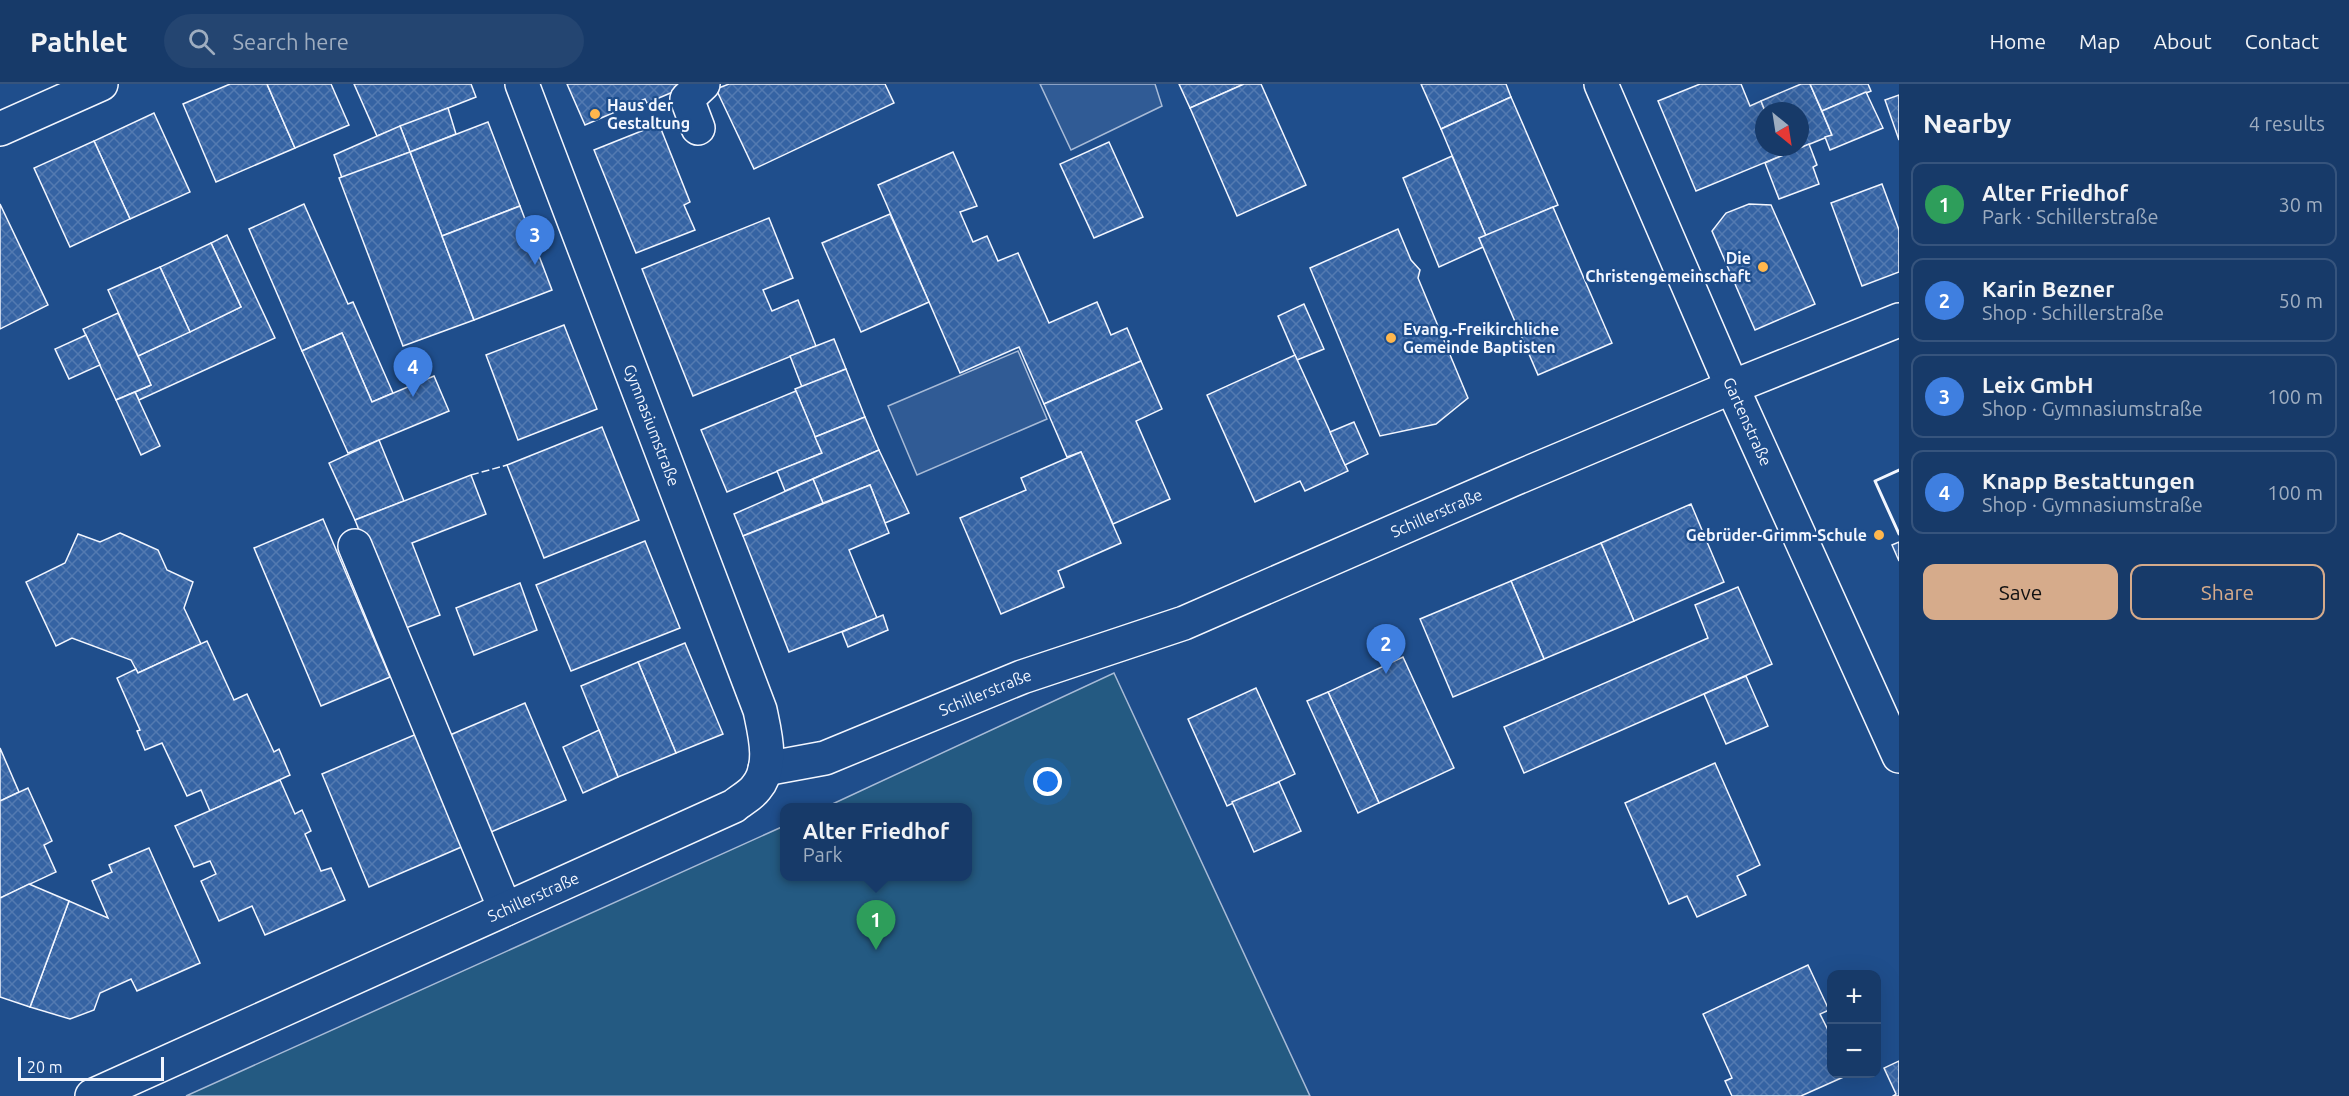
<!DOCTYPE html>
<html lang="en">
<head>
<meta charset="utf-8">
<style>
	:root { --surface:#173a69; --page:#244571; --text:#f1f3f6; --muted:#9eadc0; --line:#36547d; --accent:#d6ab8b }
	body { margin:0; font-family:Ubuntu,sans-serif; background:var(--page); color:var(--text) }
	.controls { position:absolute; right:18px; bottom:18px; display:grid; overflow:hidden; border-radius:12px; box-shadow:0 6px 24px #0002 }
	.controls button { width:54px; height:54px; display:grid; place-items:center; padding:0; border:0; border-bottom:2px solid var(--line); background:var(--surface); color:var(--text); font:30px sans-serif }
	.compass { position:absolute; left:1755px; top:18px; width:54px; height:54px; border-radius:50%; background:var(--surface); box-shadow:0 6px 24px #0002; rotate:150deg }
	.scale { position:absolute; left:18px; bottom:15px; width:146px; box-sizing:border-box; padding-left:6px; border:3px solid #f2f6ff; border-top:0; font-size:16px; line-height:21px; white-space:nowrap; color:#f2f6ff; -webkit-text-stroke:4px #1f4e8c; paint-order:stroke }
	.you { position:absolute; left:1048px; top:698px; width:21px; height:21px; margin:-15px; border:4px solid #fff; border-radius:50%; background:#1a73e8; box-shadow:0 0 0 9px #1a73e833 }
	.badge { display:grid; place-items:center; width:39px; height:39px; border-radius:50%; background:var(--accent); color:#fff; font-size:20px; font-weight:700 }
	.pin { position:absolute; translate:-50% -50px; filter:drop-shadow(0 2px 3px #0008) }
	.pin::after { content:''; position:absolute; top:32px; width:21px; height:18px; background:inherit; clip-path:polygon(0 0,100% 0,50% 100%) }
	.popup { position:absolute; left:780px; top:719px; width:192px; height:78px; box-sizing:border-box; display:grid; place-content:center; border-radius:12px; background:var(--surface); filter:drop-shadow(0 2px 4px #0005); font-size:20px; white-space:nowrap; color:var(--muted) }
	.popup b { font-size:22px; color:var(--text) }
	.popup::after { content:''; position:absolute; left:50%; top:100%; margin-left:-12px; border:12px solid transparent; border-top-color:var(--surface) }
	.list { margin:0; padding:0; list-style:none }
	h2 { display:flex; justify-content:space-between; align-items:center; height:78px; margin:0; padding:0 24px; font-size:26px }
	h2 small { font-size:20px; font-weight:400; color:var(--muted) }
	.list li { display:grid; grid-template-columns:39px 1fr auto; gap:18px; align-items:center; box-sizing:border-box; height:84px; margin:0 12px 12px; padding:0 12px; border:2px solid var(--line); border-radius:12px }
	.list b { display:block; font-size:22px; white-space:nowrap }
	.list p { margin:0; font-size:20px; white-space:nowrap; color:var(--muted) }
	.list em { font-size:20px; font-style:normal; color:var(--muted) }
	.actions { display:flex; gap:12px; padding:18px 24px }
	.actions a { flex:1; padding:14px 0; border:2px solid var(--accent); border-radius:12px; text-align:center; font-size:21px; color:var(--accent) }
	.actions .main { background:var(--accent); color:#111 }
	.icon { flex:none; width:33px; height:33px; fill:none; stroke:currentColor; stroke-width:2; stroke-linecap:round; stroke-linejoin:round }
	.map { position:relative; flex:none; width:1899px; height:1012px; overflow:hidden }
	header { display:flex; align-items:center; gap:36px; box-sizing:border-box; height:84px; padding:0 30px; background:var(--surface); border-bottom:2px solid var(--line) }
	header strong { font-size:28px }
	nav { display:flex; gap:33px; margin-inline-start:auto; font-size:21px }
	.search { width:420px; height:54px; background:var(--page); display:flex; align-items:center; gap:15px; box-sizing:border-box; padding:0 21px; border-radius:33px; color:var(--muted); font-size:22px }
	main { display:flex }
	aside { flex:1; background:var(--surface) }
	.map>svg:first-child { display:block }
	.green { fill:#245a82; stroke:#a8bbd7; stroke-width:1.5 }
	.parking { fill:#305b95; stroke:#a8bbd7; stroke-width:1.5 }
	.building { fill:url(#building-cross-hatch); stroke:#f2f6ff; stroke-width:1.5 }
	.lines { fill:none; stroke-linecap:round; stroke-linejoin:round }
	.minor-casing { stroke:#f2f6ff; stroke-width:36 }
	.minor { stroke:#1f4e8c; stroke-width:33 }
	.fence { stroke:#f2f6ff; stroke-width:1.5; stroke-dasharray:8 3; stroke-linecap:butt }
	.wall { stroke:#f2f6ff; stroke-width:3 }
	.poi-dot { fill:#ffb74d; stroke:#1f4e8c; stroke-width:2 }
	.labels { text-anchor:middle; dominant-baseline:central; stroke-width:4.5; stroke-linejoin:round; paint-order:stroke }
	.poi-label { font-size:16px; font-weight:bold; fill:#f2f6ff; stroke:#1f4e8c; text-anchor:start }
	.street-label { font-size:16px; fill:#f2f6ff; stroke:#1f4e8c }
</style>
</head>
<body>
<header>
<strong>Pathlet</strong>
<div class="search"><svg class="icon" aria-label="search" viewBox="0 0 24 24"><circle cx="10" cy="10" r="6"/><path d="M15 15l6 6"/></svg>Search here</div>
<nav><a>Home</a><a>Map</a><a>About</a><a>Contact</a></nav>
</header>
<main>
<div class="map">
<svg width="1899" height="1012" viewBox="0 0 1899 1012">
	<defs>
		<pattern id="building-cross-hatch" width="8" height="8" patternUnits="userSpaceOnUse" patternTransform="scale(1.5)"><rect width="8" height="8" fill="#3563a3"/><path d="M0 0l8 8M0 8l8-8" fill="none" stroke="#537ab1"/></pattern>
	</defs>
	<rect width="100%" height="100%" fill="#1f4e8c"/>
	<polygon class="green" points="1114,589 1310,1012 186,1012 784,742 784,792 968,792 968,724 826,723"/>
	<g class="parking">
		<polygon points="1040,0 1155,0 1162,22 1071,66"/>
		<polygon points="1018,267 1047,335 917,391 888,322"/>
	</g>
	<g class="building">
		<polygon points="230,0 267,0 295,64 216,98 183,20"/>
		<polygon points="267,0 331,0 349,41 295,64"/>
		<polygon points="354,0 471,0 476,13 377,52"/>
		<polygon points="567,0 686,0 687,2 647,19 645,15 585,41"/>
		<polygon points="729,0 885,0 894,19 754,85 716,5"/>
		<polygon points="1179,0 1244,0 1190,24"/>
		<polygon points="1244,0 1261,0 1306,101 1237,132 1190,24"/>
		<polygon points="1421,0 1506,0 1511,13 1441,45"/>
		<polygon points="1700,0 1741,0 1750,22 1761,17 1765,27 1764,63 1780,63 1783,71 1696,107 1658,17"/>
		<polygon points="1801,0 1810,0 1832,51 1783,71 1780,63 1800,63 1800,27 1765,27 1761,17"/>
		<polygon points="1810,0 1868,0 1871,7 1822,27"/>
		<polygon points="1866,8 1883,44 1830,66 1825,53 1832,51 1822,27"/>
		<polygon points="1899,11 1899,56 1885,16"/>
		<polygon points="1511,13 1558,121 1486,152 1441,45"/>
		<polygon points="448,24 456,50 410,68 400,42"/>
		<polygon points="154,29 190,108 130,135 94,57"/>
		<polygon points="488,38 520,122 442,152 410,68"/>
		<polygon points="659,40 690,118 684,121 695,146 636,169 594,66"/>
		<polygon points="400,42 410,68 342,94 334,71"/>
		<polygon points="94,57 130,135 70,163 34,84"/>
		<polygon points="1109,58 1143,133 1094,154 1060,80"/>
		<polygon points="1809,60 1817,81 1813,83 1819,100 1779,115 1765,79"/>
		<polygon points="410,68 474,236 403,262 339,94"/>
		<polygon points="953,68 977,122 960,128 973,158 987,152 998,177 1018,169 1049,239 1097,218 1111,251 1127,244 1141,277 1044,320 1019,263 960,289 878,101"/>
		<polygon points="1452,72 1486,152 1479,154 1483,163 1439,183 1403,94"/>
		<polygon points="1882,100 1899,146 1899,188 1862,202 1831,119"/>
		<polygon points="0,120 48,221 0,245"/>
		<polygon points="304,120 348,220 353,218 393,309 372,318 342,249 302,267 249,145"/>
		<polygon points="1749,120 1771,121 1815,220 1755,246 1712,147 1726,129"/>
		<polygon points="520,122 552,206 474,236 442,152"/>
		<polygon points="1553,123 1612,259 1538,291 1479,154"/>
		<polygon points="890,130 929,218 861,248 822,159"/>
		<polygon points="769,134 793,194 763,206 772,227 798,216 816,262 693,312 642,185"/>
		<polygon points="1398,145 1411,176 1420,186 1418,194 1468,314 1436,340 1380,352 1310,184"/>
		<polygon points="227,151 275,254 139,316 135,308 151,301 138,272 241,223 211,159"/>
		<polygon points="211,159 241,223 190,248 160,183"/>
		<polygon points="160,183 190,248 138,272 108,206"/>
		<polygon points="1304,220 1324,265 1297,276 1278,232"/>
		<polygon points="118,229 151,301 116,316 83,245"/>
		<polygon points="564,241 597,325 518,356 486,271"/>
		<polygon points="342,249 372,318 434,292 449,327 348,369 302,267"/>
		<polygon points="86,251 100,281 69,295 55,265"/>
		<polygon points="834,255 846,285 802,303 790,272"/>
		<polygon points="1295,271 1348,387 1305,407 1300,397 1255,418 1207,311"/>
		<polygon points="1141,277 1162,325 1136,337 1170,415 1113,440 1081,368 1067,373 1044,320"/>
		<polygon points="846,285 865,333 815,353 795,305"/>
		<polygon points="796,307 822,369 727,408 701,346"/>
		<polygon points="135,308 160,362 141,371 116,316"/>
		<polygon points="865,333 879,366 785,407 777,387 822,369 815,353"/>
		<polygon points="1354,338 1368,370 1345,381 1330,348"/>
		<polygon points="602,343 639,436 544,474 507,381"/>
		<polygon points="379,356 404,417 355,436 329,379"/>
		<polygon points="879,366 909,429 885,439 870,401 823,419 813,395"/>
		<polygon points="1081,368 1121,459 1058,487 1064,503 1001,530 960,434 1026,406 1021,394"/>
		<polygon points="471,391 486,430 412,459 440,531 398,547 355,436"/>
		<polygon points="813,395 823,419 743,452 734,430"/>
		<polygon points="870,401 889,449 849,466 877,534 789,568 743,452"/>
		<polygon points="1691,420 1724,498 1634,537 1601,459"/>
		<polygon points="323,435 390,593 321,622 254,464"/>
		<polygon points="120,449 158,466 167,486 193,498 184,524 201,560 138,589 131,576 72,554 56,562 26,498 65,479 78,450 100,458"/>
		<polygon points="645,457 680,544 571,587 536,501"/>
		<polygon points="1899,458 1899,477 1892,461"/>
		<polygon points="1601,459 1634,537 1544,575 1511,497"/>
		<polygon points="1511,497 1544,575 1453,613 1420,535"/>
		<polygon points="520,499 537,546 474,571 456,524"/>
		<polygon points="1738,503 1772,580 1524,689 1504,643 1708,554 1695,521"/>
		<polygon points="883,531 888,546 848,563 842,548"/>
		<polygon points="207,557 234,616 247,610 274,668 279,665 290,691 210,727 201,706 187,712 162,659 145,666 137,647 140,646 117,594 136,585 138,589"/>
		<polygon points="685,559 723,650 676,669 638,578"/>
		<polygon points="1403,573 1454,684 1379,719 1328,608"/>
		<polygon points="638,578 676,669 618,693 581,602"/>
		<polygon points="1746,592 1768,642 1726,660 1704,610"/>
		<polygon points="1256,604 1295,690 1227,722 1188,635"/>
		<polygon points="1328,608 1379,719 1358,729 1307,617"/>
		<polygon points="525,619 566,716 484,751 443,654"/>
		<polygon points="599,646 618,693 583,709 563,663"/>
		<polygon points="419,649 466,761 369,803 322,690"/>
		<polygon points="0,664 19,708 0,717"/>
		<polygon points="1715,679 1760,781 1737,792 1746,811 1697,833 1687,812 1669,820 1625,719"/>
		<polygon points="280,696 295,730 302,726 311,747 305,750 321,787 331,784 345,816 265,851 252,822 219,837 201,797 216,790 210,777 194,783 175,742"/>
		<polygon points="1279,698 1301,747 1254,768 1232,718"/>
		<polygon points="28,704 52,757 44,761 56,788 0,814 0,717"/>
		<polygon points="149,764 200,879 137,907 131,895 100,909 94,926 70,935 30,923 69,817 108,834 92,797 112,788 109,781"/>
		<polygon points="29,800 69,817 30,923 0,913 0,814"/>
		<polygon points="1808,881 1829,926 1820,930 1832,954 1832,990 1848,991 1801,1012 1732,1012 1725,997 1732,994 1703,930"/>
		<polygon points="1899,977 1899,1012 1893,1012 1896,1010 1884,984"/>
	</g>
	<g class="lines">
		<defs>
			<g id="minor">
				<path id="s1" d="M1601,0L1732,303L1899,672"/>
				<polyline points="698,44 687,15 703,0"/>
				<polyline points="0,45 101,0"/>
				<polyline points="355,462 505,825"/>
				<path id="s2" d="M765,685L825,674L1022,593L1184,539L1514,395L1732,303L1899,236"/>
				<path id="s3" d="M92,1012L734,722C741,716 751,711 756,704C774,683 765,650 760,626L522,0"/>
			</g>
		</defs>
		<use href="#minor" class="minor-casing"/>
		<use href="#minor" class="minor"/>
		<polyline class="fence" points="471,391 507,381"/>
		<polyline class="wall" points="1899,386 1875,397 1899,450"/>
	</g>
	<g class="poi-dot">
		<circle cx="595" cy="30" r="6"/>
		<circle cx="1763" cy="183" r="6"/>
		<circle cx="1391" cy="254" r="6"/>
		<circle cx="1879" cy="451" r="6"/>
	</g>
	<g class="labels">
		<g class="poi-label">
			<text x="607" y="21">Haus der<tspan x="607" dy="18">Gestaltung</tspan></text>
			<text x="1751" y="174" text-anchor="end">Die<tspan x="1751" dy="18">Christengemeinschaft</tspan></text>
			<text x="1403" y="245">Evang.-Freikirchliche<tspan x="1403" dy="18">Gemeinde Baptisten</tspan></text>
			<text x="1867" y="451" text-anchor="end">Gebrüder-Grimm-Schule</text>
		</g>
		<g class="street-label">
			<text stroke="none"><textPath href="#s1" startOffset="368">Gartenstraße</textPath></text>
			<text transform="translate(652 341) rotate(69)">Gymnasiumstraße</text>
			<text stroke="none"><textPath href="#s2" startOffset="720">Schillerstraße</textPath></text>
			<text stroke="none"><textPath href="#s2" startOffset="234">Schillerstraße</textPath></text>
			<text stroke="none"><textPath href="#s3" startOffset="484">Schillerstraße</textPath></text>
		</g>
	</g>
</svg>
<div class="controls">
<button>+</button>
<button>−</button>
</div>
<svg class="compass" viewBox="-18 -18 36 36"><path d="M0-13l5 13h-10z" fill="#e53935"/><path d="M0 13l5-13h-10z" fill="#9eadc0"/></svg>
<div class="scale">20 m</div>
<div class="you"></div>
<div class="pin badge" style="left:876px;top:866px;background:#2e9e5b">1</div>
<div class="popup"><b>Alter Friedhof</b>Park</div>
<div class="pin badge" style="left:1386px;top:590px;background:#3f7fe0">2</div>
<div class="pin badge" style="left:535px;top:181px;background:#3f7fe0">3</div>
<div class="pin badge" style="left:413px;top:313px;background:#3f7fe0">4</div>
</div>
<aside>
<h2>Nearby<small>4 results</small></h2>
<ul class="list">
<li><span class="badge" style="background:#2e9e5b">1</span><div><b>Alter Friedhof</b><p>Park · Schillerstraße</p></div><em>30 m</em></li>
<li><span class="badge" style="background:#3f7fe0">2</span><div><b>Karin Bezner</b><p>Shop · Schillerstraße</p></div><em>50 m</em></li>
<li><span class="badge" style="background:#3f7fe0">3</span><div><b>Leix GmbH</b><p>Shop · Gymnasiumstraße</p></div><em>100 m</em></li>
<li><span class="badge" style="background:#3f7fe0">4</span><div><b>Knapp Bestattungen</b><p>Shop · Gymnasiumstraße</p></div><em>100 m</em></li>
</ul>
<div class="actions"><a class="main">Save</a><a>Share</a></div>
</aside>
</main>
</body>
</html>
